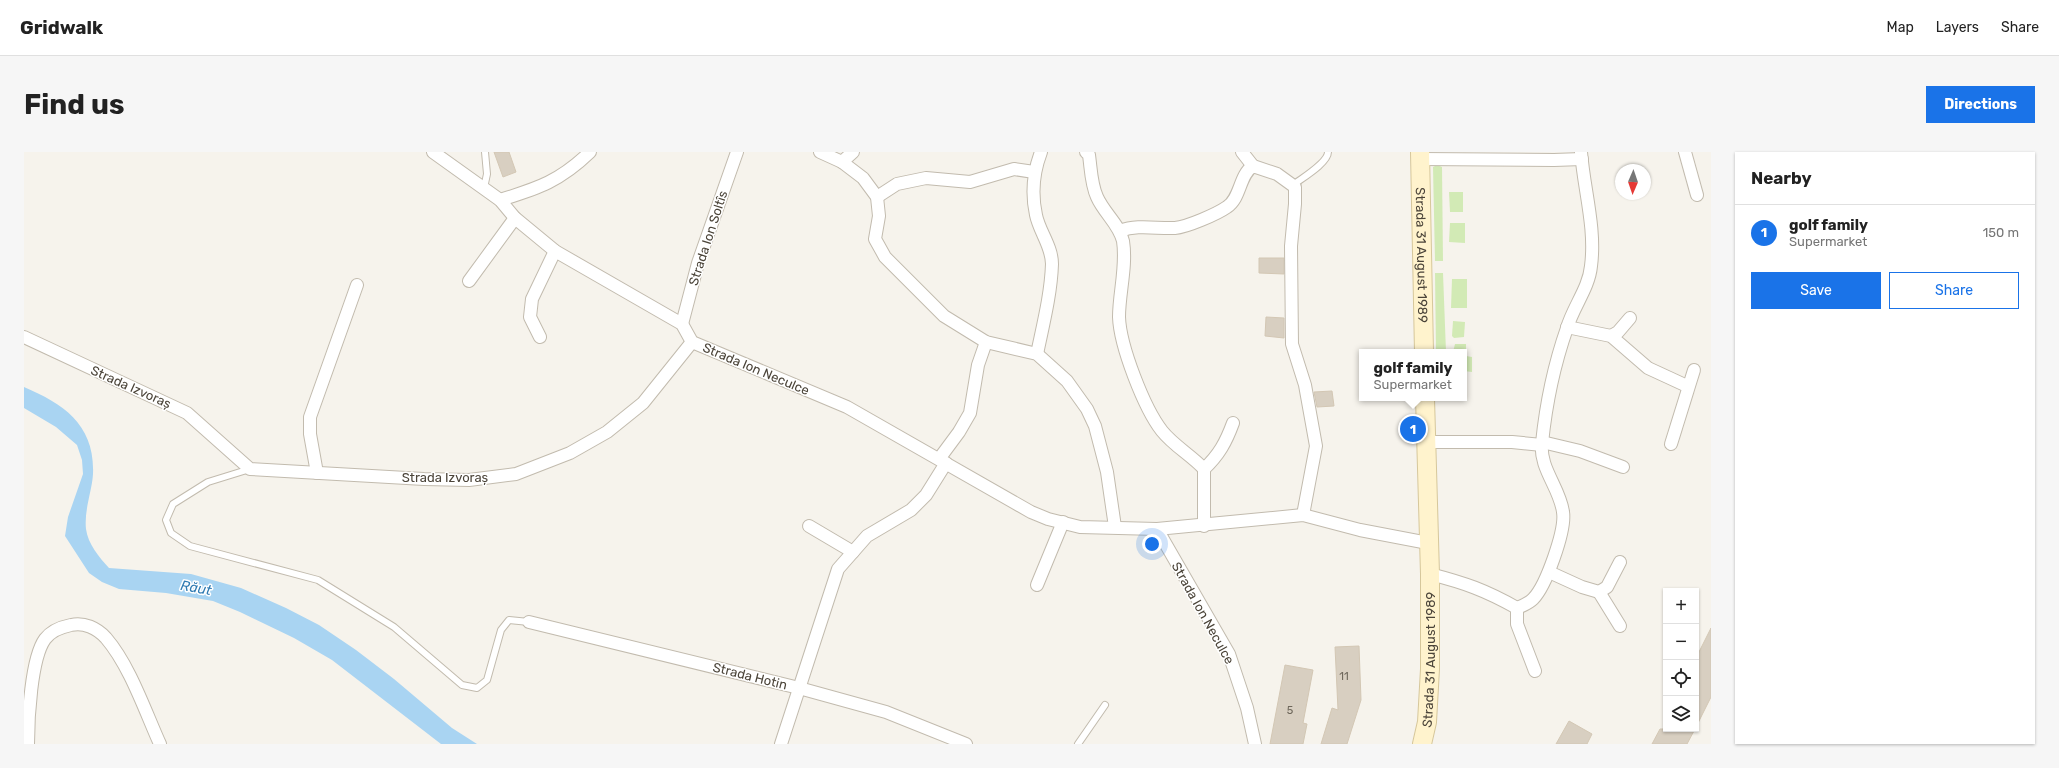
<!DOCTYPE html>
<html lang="en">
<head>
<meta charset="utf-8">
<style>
	:root { --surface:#fff; --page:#f6f6f6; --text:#222; --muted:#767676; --line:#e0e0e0; --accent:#1a73e8 }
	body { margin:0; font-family:Rubik,sans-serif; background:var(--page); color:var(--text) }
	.controls { position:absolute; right:12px; bottom:12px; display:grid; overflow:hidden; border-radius:0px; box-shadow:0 1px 3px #0004 }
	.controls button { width:36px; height:36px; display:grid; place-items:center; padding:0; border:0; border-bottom:1px solid var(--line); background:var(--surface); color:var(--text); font:20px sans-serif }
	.compass { position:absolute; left:1591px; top:12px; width:36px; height:36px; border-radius:50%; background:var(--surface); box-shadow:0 1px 3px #0004; rotate:182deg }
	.you { position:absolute; left:1128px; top:392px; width:14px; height:14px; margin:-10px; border:3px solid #fff; border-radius:50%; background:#1a73e8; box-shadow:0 0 0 6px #1a73e833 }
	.badge { display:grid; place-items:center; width:26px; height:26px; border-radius:50%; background:var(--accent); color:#fff; font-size:13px; font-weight:700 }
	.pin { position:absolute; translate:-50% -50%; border:2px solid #fff; box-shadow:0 1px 4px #0006 }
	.popup { position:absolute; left:1335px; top:197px; width:108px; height:52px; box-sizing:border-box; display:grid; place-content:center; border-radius:0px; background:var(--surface); filter:drop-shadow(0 1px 3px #0005); font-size:13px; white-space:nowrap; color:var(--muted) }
	.popup b { font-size:15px; color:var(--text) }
	.popup::after { content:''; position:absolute; left:50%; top:100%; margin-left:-8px; border:8px solid transparent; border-top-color:var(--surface) }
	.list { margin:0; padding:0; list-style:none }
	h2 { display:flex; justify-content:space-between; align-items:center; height:52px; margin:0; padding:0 16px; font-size:17px }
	h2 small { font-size:13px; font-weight:400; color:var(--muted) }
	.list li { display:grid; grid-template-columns:26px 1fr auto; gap:12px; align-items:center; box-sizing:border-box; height:56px; padding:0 16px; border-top:1px solid var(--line) }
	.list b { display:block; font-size:15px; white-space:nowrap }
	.list p { margin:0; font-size:13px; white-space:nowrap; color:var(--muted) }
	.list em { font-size:13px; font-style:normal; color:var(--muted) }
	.actions { display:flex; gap:8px; padding:12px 16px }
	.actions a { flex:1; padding:9px 0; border:1px solid var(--accent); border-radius:0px; text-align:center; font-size:14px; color:var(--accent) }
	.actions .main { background:var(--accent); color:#fff }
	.icon { flex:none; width:22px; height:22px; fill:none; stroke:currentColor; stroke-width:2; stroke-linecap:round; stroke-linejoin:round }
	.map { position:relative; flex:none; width:1687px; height:592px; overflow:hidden; border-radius:0px }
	header { display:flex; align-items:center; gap:24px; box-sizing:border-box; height:56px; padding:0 20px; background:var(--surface); border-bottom:1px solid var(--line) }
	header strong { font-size:19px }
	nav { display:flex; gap:22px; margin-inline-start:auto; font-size:14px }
	.intro { display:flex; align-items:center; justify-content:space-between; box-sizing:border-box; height:96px; padding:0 24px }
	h1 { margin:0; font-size:28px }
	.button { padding:10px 18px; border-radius:0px; background:var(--accent); color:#fff; font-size:14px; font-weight:700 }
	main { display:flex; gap:24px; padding:0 24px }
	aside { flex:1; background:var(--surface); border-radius:0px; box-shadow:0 1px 3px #0004 }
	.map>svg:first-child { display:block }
	.green { fill:#d2eab5 }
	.water { fill:#a9d4f2 }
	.building { fill:#d8cfc1; stroke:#d3c7b4 }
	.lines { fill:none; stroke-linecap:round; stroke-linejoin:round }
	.lane-casing { stroke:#c2bbae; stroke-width:8 }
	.street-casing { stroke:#c2bbae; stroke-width:14 }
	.secondary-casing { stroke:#d6c79b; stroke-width:20 }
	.lane { stroke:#fff; stroke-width:6 }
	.street { stroke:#fff; stroke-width:12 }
	.secondary { stroke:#fff3cd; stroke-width:18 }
	.labels { text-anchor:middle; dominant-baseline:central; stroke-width:3; stroke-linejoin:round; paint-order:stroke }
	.number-label { font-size:11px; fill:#6e675b }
	.street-label { font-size:13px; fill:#4b4439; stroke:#fff }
	.water-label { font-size:14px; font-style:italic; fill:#2e7ab2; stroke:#fff }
</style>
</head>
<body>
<header>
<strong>Gridwalk</strong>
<nav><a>Map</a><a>Layers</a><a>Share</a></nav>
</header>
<div class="intro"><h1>Find us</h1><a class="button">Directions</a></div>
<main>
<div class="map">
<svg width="1687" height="592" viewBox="0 0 1687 592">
	<rect width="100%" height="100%" fill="#f6f3ec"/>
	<g class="green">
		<polygon points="1413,13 1418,15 1419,109 1411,109 1409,15"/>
		<polygon points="1425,40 1439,40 1439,60 1426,60"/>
		<polygon points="1426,71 1441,71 1441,91 1425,90"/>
		<polygon points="1411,121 1419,121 1422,200 1412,200"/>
		<polygon points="1428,127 1443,127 1443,156 1427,156"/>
		<polygon points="1429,169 1441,170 1440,185 1430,186 1428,184"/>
		<polygon points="1431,192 1442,192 1442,204 1448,205 1448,220 1440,219 1440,200 1429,200"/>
	</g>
	<path class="water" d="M0,235C40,252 71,273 69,322C68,339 60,358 62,377C64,392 75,405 85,416L167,422L217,436L262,456L295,473L332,498L370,527L428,576L453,592H417L308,508L270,486L216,460L189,449L142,441L95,437L78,430L65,421L41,384L44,365L59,322L58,308L53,293L32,275L0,256Z"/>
	<g class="building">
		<polygon points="470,0 485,0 492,20 479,25"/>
		<polygon points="1235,106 1260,106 1260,122 1235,121"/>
		<polygon points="1242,165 1260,166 1260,186 1241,184"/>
		<polygon points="1308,239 1310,254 1293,255 1290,240"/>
		<polygon points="1687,476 1687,545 1672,575 1672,506"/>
		<polygon points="1335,494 1337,548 1323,592 1297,592 1308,556 1314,558 1311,495"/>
		<polygon points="1261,513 1289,518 1279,571 1283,572 1279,592 1246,592"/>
		<polygon points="1545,569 1568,582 1563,592 1532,592"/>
		<polygon points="1636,577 1671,577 1663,592 1628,592"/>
	</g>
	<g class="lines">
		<defs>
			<g id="lane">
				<path d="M1269,33C1278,26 1304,11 1304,0"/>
				<polyline points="460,36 463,22 461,0"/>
				<polyline points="226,317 184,330 149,352 142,368 147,381 166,394 294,428 370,475 438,533 453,536 463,528 477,478 485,468 505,470"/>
				<polyline points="1054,592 1081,553"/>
			</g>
			<g id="street">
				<polyline points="409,0 476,48 491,66 531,99 658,172 668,190 823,255 1007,360 1024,367 1056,375 1133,377 1279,363 1336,378 1404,391"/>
				<polyline points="796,0 818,10 839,26 853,45 855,64 851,87 861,105 920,164 962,190 1013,202 1043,229 1063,257 1071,274 1083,320 1091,375"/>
				<path d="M1062,0L1065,3C1067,17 1067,32 1073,45C1080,61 1095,72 1099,89C1103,114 1095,141 1095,165C1096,194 1120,256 1138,279C1150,294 1167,303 1180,317"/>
				<polyline points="1218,0 1229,14"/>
				<polyline points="1661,0 1673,43"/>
				<polyline points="1396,7 1530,8 1558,7"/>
				<polyline points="818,10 829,0"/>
				<polyline points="853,45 873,32 902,26 946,30 990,17 1010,20"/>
				<path d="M476,48C515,36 536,29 566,0"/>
				<path d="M1096,79C1114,72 1133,77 1151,76C1163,75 1193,62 1203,55C1217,46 1215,23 1229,14L1253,22L1271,35V52L1267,94L1268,192L1281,233L1292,294L1279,363"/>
				<polyline points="445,129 491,66"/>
				<polyline points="658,172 674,111 713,0"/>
				<polyline points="1543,175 1587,184 1624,216 1663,234"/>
				<polyline points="1587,184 1594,180 1606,166"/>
				<polyline points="0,185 163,261 226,317 400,327 445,328 492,322 546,301 583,280 619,251 668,190"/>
				<polyline points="516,185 506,165 508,147 531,99"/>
				<path d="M1013,202C1019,173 1027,142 1028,112C1028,94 1015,79 1012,63C1007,40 1009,21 1017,0"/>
				<polyline points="1402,290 1488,290 1518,293"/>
				<polyline points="1518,290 1556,299 1599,315"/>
				<polyline points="1647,292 1670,218"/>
				<polyline points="915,307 935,280 946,261 954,213 962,190"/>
				<polyline points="293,321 286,282 286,265 333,133"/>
				<polyline points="785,374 829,400"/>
				<path d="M1180,374V317C1195,303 1202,290 1209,271"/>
				<polyline points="1133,377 1205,502 1223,556 1231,592"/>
				<polyline points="1525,420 1558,435 1575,440 1583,435 1596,410"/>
				<path d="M1406,422C1441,431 1461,438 1493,456"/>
				<polyline points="1013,433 1039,370"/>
				<polyline points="1575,440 1596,474"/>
				<path d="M1493,456C1498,454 1505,451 1509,447C1522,434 1542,378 1539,360C1536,336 1515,316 1518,291C1522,252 1530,213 1543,176C1549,155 1565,136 1567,114C1572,76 1560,38 1557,0"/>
				<polyline points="1493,456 1493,472 1511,519"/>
				<polyline points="505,470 775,536 862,560 942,592"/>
				<path d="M4,592C4,568 7,506 21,487C27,479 37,475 47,473C60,470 73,476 82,486C106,514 121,559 136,592"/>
				<polyline points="757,592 814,417 843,384 887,358 902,343 922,311"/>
			</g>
			<g id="secondary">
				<path id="s1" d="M1396,0L1400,200"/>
				<path id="s2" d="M1398,592L1403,570L1406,517V422L1401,246"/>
			</g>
		</defs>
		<use href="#lane" class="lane-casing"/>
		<use href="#street" class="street-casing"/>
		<use href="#secondary" class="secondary-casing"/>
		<use href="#lane" class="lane"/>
		<use href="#street" class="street"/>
		<use href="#secondary" class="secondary"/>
	</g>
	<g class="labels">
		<g class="number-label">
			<text x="1320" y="524">11</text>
			<text x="1266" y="558">5</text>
		</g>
		<g class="street-label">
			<text transform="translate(684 86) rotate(-72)">Strada Ion Soltîs</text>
			<text stroke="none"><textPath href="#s1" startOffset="103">Strada 31 August 1989</textPath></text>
			<text transform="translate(732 217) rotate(23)">Strada Ion Neculce</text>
			<text transform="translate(107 235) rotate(24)">Strada Izvoraș</text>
			<text x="421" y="325">Strada Izvoraș</text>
			<text transform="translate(1179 461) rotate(61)">Strada Ion Neculce</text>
			<text stroke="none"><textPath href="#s2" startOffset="85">Strada 31 August 1989</textPath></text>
			<text transform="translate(726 524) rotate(14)">Strada Hotin</text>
		</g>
		<g class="water-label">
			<text transform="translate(172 436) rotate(10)">Răut</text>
		</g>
	</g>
</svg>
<div class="controls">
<button>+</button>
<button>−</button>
<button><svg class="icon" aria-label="locate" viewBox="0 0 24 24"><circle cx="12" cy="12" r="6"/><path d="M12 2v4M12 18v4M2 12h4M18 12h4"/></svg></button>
<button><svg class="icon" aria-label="layers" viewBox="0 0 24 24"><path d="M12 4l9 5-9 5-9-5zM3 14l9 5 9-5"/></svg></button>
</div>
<svg class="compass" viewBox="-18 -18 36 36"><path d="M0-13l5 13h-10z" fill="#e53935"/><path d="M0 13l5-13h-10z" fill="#767676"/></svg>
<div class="you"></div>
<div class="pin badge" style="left:1389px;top:277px">1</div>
<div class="popup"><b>golf family</b>Supermarket</div>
</div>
<aside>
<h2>Nearby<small></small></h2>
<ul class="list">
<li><span class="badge">1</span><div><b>golf family</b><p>Supermarket</p></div><em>150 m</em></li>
</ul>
<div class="actions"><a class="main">Save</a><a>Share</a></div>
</aside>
</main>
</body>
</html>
